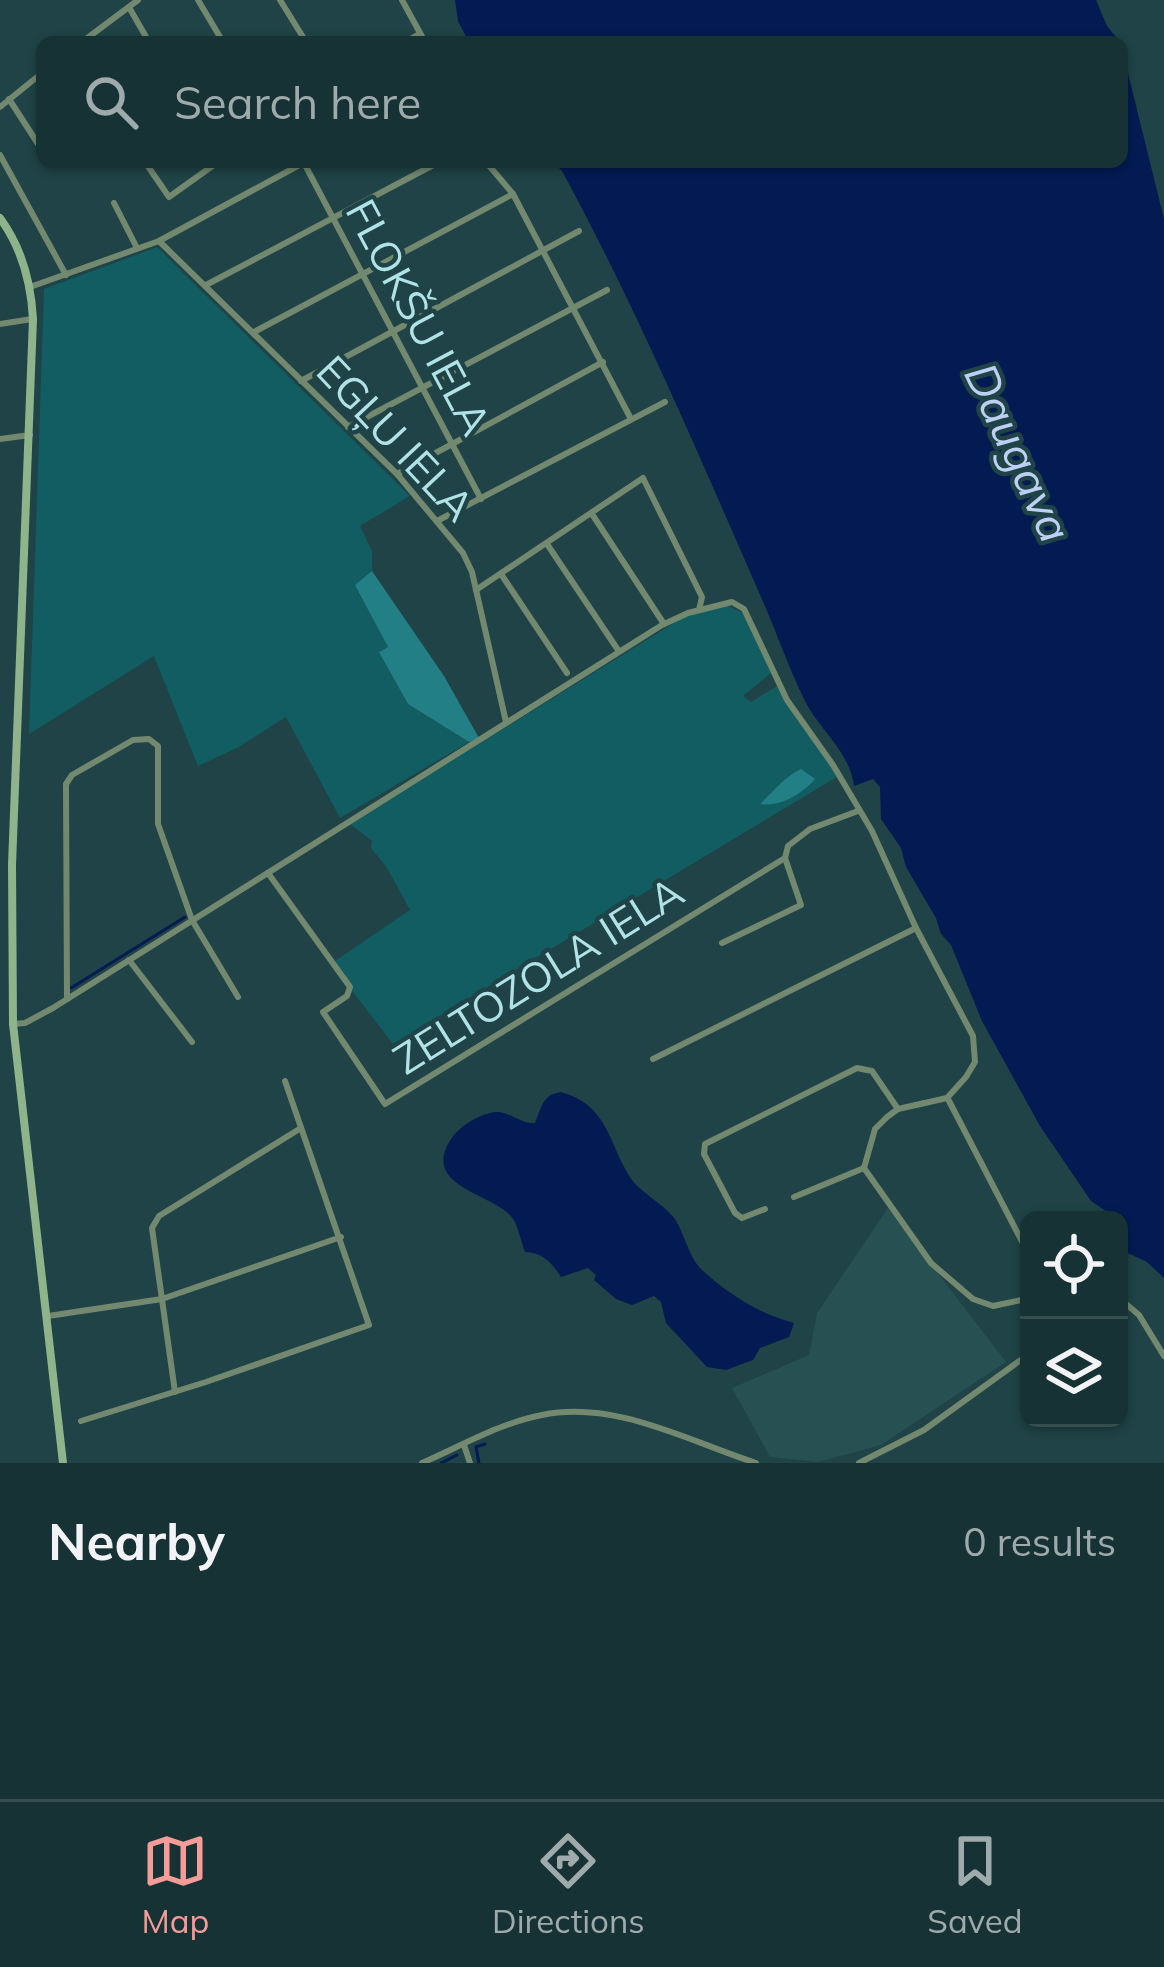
<!DOCTYPE html>
<html lang="en">
<head>
<meta charset="utf-8">
<style>
	:root { --surface:#173234; --page:#203a3c; --text:#f1f3f6; --muted:#9eaaac; --line:#364d4f; --accent:#f59b98 }
	body { margin:0; font-family:Mulish,sans-serif; background:var(--page); color:var(--text) }
	.controls { position:absolute; right:36px; bottom:36px; display:grid; overflow:hidden; border-radius:18px; box-shadow:0 3px 9px #0004 }
	.controls button { width:108px; height:108px; display:grid; place-items:center; padding:0; border:0; border-bottom:3px solid var(--line); background:var(--surface); color:var(--text); font:60px sans-serif }
	.list { margin:0; padding:0; list-style:none }
	h2 { display:flex; justify-content:space-between; align-items:center; height:156px; margin:0; padding:0 48px; font-size:51px }
	h2 small { font-size:39px; font-weight:400; color:var(--muted) }
	.icon { flex:none; width:66px; height:66px; fill:none; stroke:currentColor; stroke-width:2; stroke-linecap:round; stroke-linejoin:round }
	.map { position:relative; flex:none; width:1164px; height:1463px; overflow:hidden }
	.search { position:absolute; background:var(--surface); box-shadow:0 3px 9px #0004; left:36px; right:36px; top:36px; height:132px; display:flex; align-items:center; gap:30px; box-sizing:border-box; padding:0 42px; border-radius:18px; color:var(--muted); font-size:45px }
	.sheet { height:336px; background:var(--surface) }
	nav { display:flex; justify-content:space-around; align-items:center; box-sizing:border-box; height:168px; border-top:3px solid var(--line); background:var(--surface); font-size:33px; color:var(--muted) }
	nav a { display:grid; justify-items:center; gap:6px }
	nav .on { color:var(--accent) }
	.map>svg:first-child { display:block }
	.built { fill:#275053 }
	.green { fill:#115d62 }
	.forest { fill:#237f86 }
	.water { fill:#031b52 }
	.lines { fill:none; stroke-linecap:round; stroke-linejoin:round }
	.stream { stroke:#031b52; stroke-width:3 }
	.minor { stroke:#72896f; stroke-width:6 }
	.secondary { stroke:#8fb48b; stroke-width:8 }
	.labels { text-anchor:middle; dominant-baseline:central; stroke-width:9; stroke-linejoin:round; paint-order:stroke }
	.street-label { font-size:42px; fill:#b0e2e6; stroke:#1f4346 }
	.water-label { font-size:45px; font-style:italic; fill:#bdd0f3; stroke:#1f4346 }
</style>
</head>
<body>
<div class="map">
<svg width="1164" height="1463" viewBox="0 0 1164 1463">
	<rect width="100%" height="100%" fill="#1f4346"/>
	<polygon class="built" points="888,1208 1006,1362 881,1445 818,1462 770,1457 732,1388 809,1355 817,1313"/>
	<g class="green">
		<polygon points="157,247 410,496 360,526 372,551 372,571 356,585 388,647 380,651 408,704 469,742 340,818 286,717 237,748 198,766 154,656 29,734 44,289"/>
		<polygon points="726,605 745,614 771,673 743,696 751,702 777,686 837,775 835,778 393,1044 353,992 335,961 410,910 387,868 371,848 372,841 350,824 682,618"/>
	</g>
	<g class="forest">
		<polygon points="372,571 444,676 479,738 469,742 408,704 379,652 388,647 355,585"/>
		<path d="M801,769L815,779C801,795 780,807 760,804C775,790 782,779 801,769Z"/>
	</g>
	<g class="water">
		<polygon points="455,0 1096,0 1107,26 1120,42 469,42 458,21"/>
		<path d="M1122,49L1164,219V1278L1147,1262L1119,1249V1220H1111L1110,1214L1091,1201L1040,1126L982,1021L951,945L941,934L936,918L906,867L901,848L881,819L880,787L873,779L854,786C850,751 818,729 804,699C788,666 776,631 761,597C698,453 637,309 562,171L553,162H1122Z"/>
		<path d="M561,1092C607,1105 608,1140 628,1174C638,1192 662,1202 675,1219C684,1233 689,1257 701,1269C727,1293 757,1313 794,1323L789,1337L760,1348L753,1360L726,1370L707,1367L666,1323L661,1302L654,1296L632,1305L616,1299L594,1280L596,1275L588,1268L561,1277C552,1263 542,1252 525,1252C521,1242 518,1224 511,1216C488,1192 421,1186 451,1139C459,1127 476,1116 490,1113C507,1108 518,1124 535,1123C542,1107 542,1095 561,1092Z"/>
	</g>
	<g class="lines">
		<g class="stream">
			<polyline points="71,988 185,917"/>
			<polyline points="441,1463 457,1455"/>
			<polyline points="479,1463 476,1447 485,1444"/>
		</g>
		<g class="minor">
			<polyline points="198,0 223,42"/>
			<polyline points="280,0 306,42"/>
			<polyline points="402,0 425,42"/>
			<polyline points="130,9 149,42"/>
			<polyline points="82,42 138,0"/>
			<polyline points="405,42 420,34"/>
			<polyline points="9,99 42,150"/>
			<polyline points="0,107 42,73"/>
			<polyline points="0,155 66,275"/>
			<polyline points="145,162 169,197 218,162"/>
			<polyline points="486,162 513,194 631,419"/>
			<polyline points="304,163 481,499"/>
			<polyline points="114,203 137,248"/>
			<polyline points="159,241 397,474 463,553 472,572 506,722"/>
			<polyline points="206,285 439,162"/>
			<polyline points="30,287 159,241 305,162"/>
			<polyline points="0,324 32,319"/>
			<polyline points="254,332 513,194"/>
			<polyline points="301,381 579,231"/>
			<polyline points="348,427 607,290"/>
			<polyline points="0,439 30,435"/>
			<polyline points="397,474 603,362"/>
			<polyline points="592,514 664,624"/>
			<polyline points="437,521 665,402"/>
			<polyline points="547,544 618,650"/>
			<polyline points="501,574 567,673"/>
			<polyline points="476,590 643,478 702,597 699,610"/>
			<polyline points="785,858 788,846 810,829 858,811"/>
			<polyline points="268,873 350,987 347,996 323,1012 385,1104 785,858"/>
			<polyline points="722,943 801,905 785,858"/>
			<polyline points="129,960 192,1042"/>
			<polyline points="67,999 66,784 72,775 133,740 149,739 158,746 158,824 192,920 238,997"/>
			<polyline points="13,1024 25,1023 53,1008 662,625 688,613 732,602 744,609 787,700 833,765 872,831 916,928 973,1036 975,1062 966,1077 947,1098 898,1109 887,1117 875,1129 864,1168"/>
			<polyline points="653,1059 916,928"/>
			<polyline points="948,1099 1029,1255"/>
			<polyline points="864,1168 931,1263 973,1299 993,1306 1026,1299"/>
			<polyline points="794,1197 864,1168"/>
			<polyline points="765,1209 742,1218 735,1213 704,1154 705,1144 857,1068 872,1071 898,1109"/>
			<polyline points="1029,1274 1029,1304"/>
			<polyline points="1119,1298 1139,1315 1164,1356"/>
			<polyline points="48,1316 162,1299 341,1237"/>
			<polyline points="175,1392 152,1228 159,1216 301,1128"/>
			<polyline points="1094,1418 1097,1424"/>
			<polyline points="81,1421 206,1382 369,1325 285,1081"/>
			<polyline points="464,1445 470,1463"/>
			<path d="M422,1463C461,1446 500,1423 542,1415C615,1400 688,1441 756,1463"/>
			<polyline points="859,1463 924,1430 1029,1354"/>
		</g>
		<path class="secondary" d="M0,218C22,248 31,282 33,319L12,865L13,1024L63,1463"/>
	</g>
	<g class="labels">
		<g class="street-label">
			<text transform="translate(419 317) rotate(62)">FLOKŠU IELA</text>
			<text transform="translate(396 438) rotate(47)">EGĻU IELA</text>
			<text transform="translate(538 975) rotate(-32)">ZELTOZOLA IELA</text>
		</g>
		<g class="water-label">
			<text transform="translate(1019 452) rotate(65)">Daugava</text>
		</g>
	</g>
</svg>
<div class="controls">
<button><svg class="icon" aria-label="locate" viewBox="0 0 24 24"><circle cx="12" cy="12" r="6"/><path d="M12 2v4M12 18v4M2 12h4M18 12h4"/></svg></button>
<button><svg class="icon" aria-label="layers" viewBox="0 0 24 24"><path d="M12 4l9 5-9 5-9-5zM3 14l9 5 9-5"/></svg></button>
</div>
<div class="search"><svg class="icon" aria-label="search" viewBox="0 0 24 24"><circle cx="10" cy="10" r="6"/><path d="M15 15l6 6"/></svg>Search here</div>
</div>
<section class="sheet">
<h2>Nearby<small>0 results</small></h2>
<ul class="list">
</ul>
</section>
<nav>
<a class="on"><svg class="icon" aria-label="map" viewBox="0 0 24 24"><path d="M3 6l6-2 6 2 6-2v14l-6 2-6-2-6 2zM9 4v14M15 6v14"/></svg>Map</a>
<a><svg class="icon" aria-label="directions" viewBox="0 0 24 24"><path d="M12 3l9 9-9 9-9-9zM9 14v-3h6M13 9l2 2-2 2"/></svg>Directions</a>
<a><svg class="icon" aria-label="saved" viewBox="0 0 24 24"><path d="M7 4h10v16l-5-4-5 4z"/></svg>Saved</a>
</nav>
</body>
</html>
